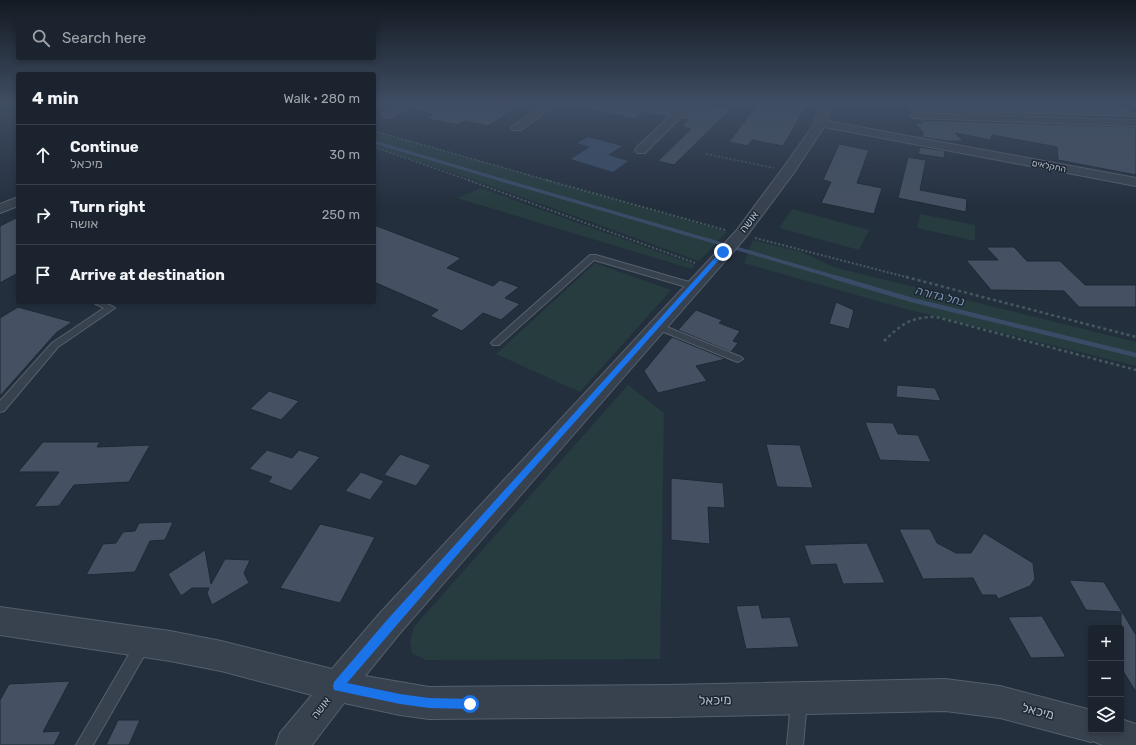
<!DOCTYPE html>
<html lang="en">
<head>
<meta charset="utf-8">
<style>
	:root { --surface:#1b232e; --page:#282f3a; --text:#f1f3f6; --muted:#a0a4aa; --line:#39404a }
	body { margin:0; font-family:Rubik,Heebo,sans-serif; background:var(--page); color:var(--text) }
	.controls { position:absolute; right:12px; bottom:12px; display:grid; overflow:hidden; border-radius:4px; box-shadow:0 2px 6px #0003 }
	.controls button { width:36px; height:36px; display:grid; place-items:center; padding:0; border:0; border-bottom:1px solid var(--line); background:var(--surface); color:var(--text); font:20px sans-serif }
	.stop { position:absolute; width:12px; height:12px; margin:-9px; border:3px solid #1a73e8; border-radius:50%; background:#fff }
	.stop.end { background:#1a73e8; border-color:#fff; box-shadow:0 1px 4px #0008 }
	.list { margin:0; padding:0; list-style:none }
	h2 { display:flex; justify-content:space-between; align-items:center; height:52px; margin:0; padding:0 16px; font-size:17px }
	h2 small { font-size:13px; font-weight:400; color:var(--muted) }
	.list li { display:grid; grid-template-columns:26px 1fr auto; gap:12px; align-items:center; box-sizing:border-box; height:60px; padding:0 16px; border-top:1px solid var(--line) }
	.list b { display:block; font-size:15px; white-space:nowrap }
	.list p { margin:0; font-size:13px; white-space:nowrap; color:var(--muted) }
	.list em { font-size:13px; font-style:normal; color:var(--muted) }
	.icon { flex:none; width:22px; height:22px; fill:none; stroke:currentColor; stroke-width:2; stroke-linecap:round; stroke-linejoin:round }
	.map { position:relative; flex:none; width:1136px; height:745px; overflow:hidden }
	.search { position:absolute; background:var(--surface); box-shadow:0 2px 6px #0003; left:16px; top:16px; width:360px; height:44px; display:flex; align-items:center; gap:10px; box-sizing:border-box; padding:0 14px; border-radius:4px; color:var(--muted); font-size:15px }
	.panel { position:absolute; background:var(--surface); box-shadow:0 2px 6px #0003; left:16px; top:72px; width:360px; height:232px; border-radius:4px }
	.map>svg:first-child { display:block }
	.green { fill:#263c3f }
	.water { fill:#394c67 }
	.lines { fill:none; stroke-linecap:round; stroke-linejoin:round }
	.stream-far2 { stroke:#394c67; stroke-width:3 }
	.stream-far1 { stroke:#394c67; stroke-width:3.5 }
	.stream { stroke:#394c67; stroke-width:4.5 }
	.building { fill:#455162; stroke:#1f2835 }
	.lane-casing { stroke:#565f6c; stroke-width:2 }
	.street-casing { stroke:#565f6c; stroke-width:2 }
	.secondary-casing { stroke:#565f6c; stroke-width:2 }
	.path-far2 { stroke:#44595c; stroke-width:1.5; stroke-dasharray:2 2; stroke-linecap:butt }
	.path-far1 { stroke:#44595c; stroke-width:2; stroke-dasharray:2 2; stroke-linecap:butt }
	.path { stroke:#44595c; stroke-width:2.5; stroke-dasharray:3 3; stroke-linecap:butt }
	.lane { fill:#38414e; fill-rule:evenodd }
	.street { fill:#38414e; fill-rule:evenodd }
	.secondary { fill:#465061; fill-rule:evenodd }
	.route { fill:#1a73e8 }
	.labels { text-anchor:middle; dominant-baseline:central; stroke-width:3; stroke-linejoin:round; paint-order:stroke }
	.far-street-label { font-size:9px; fill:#b4bcc9; stroke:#1d2633 }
	.street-label { font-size:11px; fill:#b4bcc9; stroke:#1d2633 }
	.water-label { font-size:12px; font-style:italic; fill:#7c92b1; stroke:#1d2633 }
	.near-street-label { font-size:13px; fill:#b4bcc9; stroke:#1d2633 }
</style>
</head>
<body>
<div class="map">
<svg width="1136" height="745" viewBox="0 0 1136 745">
	<rect width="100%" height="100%" fill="#242f3e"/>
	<g class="green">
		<polygon points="374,130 727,232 699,261 455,173 374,148"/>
		<polygon points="481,188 695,265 692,269 457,198"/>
		<polygon points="792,209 869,230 859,250 779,228"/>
		<polygon points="920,214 975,225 975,241 917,228"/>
		<polygon points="753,240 801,252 837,268 1136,342 1136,366 902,308 744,263"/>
		<polygon points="595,263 671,290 580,392 496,354"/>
		<polygon points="628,385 664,413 660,659 426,660 412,653 410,641 414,627"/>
	</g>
	<polygon class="water" points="588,137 622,146 608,155 628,161 613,172 571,159 590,147 577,143"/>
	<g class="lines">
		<polyline class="stream-far2" points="374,142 505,181"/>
		<polyline class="stream-far1" points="502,180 838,278"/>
		<polyline class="stream" points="834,277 912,300 1136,355"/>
	</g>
	<g class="building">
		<polygon points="420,102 441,102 453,104 457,102 525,102 488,126 464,121 458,125 425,118 432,114 410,109"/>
		<polygon points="585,102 683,102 667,117 642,112 635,119 585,108"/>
		<polygon points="759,102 809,102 783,146 752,140 748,146 729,142"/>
		<polygon points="901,102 961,102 964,104 1010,105 1007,103 1118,102 1136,113 1136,118 916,112 911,113"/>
		<polygon points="697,103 731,109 674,165 658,161 691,129 682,127 688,120 681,119"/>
		<polygon points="918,120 1136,127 1136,175 1058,160 1057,147 992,135 991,140 955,133 963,141 946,141 922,137 923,132 914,123 922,123"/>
		<polygon points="839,144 869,150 857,183 882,188 874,214 821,203 831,182 823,180"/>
		<polygon points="920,147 945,151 944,158 918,154"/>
		<polygon points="908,157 926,160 920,190 967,199 966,212 898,198"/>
		<polygon points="18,217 18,273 0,283 0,226"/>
		<polygon points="374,225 461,258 447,268 493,286 500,280 519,287 505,298 520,304 501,320 483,313 462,331 430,316 438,310 374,282"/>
		<polygon points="986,247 1014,247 1027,261 1060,261 1085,285 1136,285 1136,307 1079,307 1064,291 991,290 966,260 998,260"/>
		<polygon points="836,302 854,310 849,329 829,324"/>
		<polygon points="18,307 72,322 56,333 0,396 0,318"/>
		<polygon points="696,310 722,320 719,323 740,331 733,341 738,343 731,352 678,330"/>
		<polygon points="672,337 726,359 696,366 707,381 658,393 644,371"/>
		<polygon points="897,385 935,388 941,401 896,397"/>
		<polygon points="269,391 299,401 281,420 250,409"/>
		<polygon points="865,422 893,423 898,434 918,435 931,462 880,460"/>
		<polygon points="43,442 100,442 97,447 150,445 129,482 74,485 59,506 34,507 59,472 18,472"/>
		<polygon points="766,444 800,445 813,488 777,487"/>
		<polygon points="267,450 292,458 299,450 320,457 291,491 268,482 272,477 249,469"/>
		<polygon points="400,454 431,465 416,486 384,475"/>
		<polygon points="361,472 384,481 370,500 345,491"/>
		<polygon points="671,478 723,483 725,508 708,507 710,544 671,540"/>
		<polygon points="173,522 165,540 150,541 135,572 86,575 103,544 116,543 123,532 135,531 139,523"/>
		<polygon points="320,524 375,537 340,603 280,588"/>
		<polygon points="899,529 930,529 937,543 956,553 971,553 984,533 1033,563 1035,579 1030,586 998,599 996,595 982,595 973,578 923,579"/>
		<polygon points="867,543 885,583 843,584 836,564 811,565 804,545"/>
		<polygon points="205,550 211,584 225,559 250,560 244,573 249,583 212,605 207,593 209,588 192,588 181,596 168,574"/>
		<polygon points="1069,580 1104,582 1136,635 1136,692 1121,668 1121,612 1086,610"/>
		<polygon points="759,605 762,618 790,617 799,647 746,649 736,606"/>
		<polygon points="1042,616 1066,657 1031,658 1008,617"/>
		<polygon points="70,681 43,732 61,731 54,745 0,745 0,700 9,684"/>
		<polygon points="118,720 140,720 129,745 106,745"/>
	</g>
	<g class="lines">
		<defs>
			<g id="lane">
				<polygon points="590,255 596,255 696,284 697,286 693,289 690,288 594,260 499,345 493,345 491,343 493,341"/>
				<polygon points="92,302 104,302 115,308 58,347 4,411 0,412 0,401 52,343 104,308"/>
				<polygon points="657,323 741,357 743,359 738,362 735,361 654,328 652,326 654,324"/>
				<polygon points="143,637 148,639 150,644 148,649 93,745 76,745 138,639"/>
				<polygon points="799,693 805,695 807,701 803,745 787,745 791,701 793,695"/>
			</g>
			<g id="street">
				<polygon points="406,102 419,102 392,117 388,118 382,115 384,113"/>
				<polygon points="547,102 559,102 521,130 513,130 511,128 513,126"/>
				<polygon points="685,102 696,102 645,153 637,153 635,150 637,147"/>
				<polygon points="821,102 831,102 827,121 1136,178 1136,186 824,127 793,174 746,237 400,633 365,676 429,687 668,685 945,679 1000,686 1091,710 1091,730 1121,730 1121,719 1136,724 1136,745 1102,745 1093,741 1091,742 1000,718 945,711 668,717 429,719 400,715 344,703 312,745 276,745 280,733 312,695 221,671 170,661 0,635 0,607 170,631 221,641 332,669 380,613 736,231 783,168 815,123"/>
				<polygon points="916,113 1136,120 1136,126 912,118 910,116 912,114"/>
				<polygon points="18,197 18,206 0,213 0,204"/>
			</g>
			<polygon id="secondary" points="1128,102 1136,102 1136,107 1130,104"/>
		</defs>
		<use href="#lane" class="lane-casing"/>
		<use href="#street" class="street-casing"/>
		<use href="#secondary" class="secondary-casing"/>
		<g class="path-far2">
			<polyline points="374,131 550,181"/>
			<polyline points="374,147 471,181"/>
			<polyline points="706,154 774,168"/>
		</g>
		<g class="path-far1">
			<polyline points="468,180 695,263"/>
			<polyline points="546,180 725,230"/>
			<polyline points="755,238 910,278"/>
		</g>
		<g class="path">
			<polyline points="906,277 1136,337"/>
			<path d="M884,341C902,324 910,317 936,317L1136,370"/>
		</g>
		<use href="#lane" class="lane"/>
		<use href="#street" class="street"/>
		<use href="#secondary" class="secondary"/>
	</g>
	<linearGradient id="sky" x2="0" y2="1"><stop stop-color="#141a22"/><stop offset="0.5" stop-color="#3f4d63"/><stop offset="1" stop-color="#3f4d63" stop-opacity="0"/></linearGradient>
	<rect width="1136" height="206" fill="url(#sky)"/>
	<polygon class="route" points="721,251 726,252 476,533 347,683 400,694 429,698 470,699 473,700 475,704 473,707 470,709 429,708 400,704 334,690 333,686 334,682 387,620"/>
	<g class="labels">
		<g class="far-street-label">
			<text transform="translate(1049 166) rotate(11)">החקלאים</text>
		</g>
		<g class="street-label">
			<text transform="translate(749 222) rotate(-53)">אושה</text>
			<text transform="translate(321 708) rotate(-52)">אושה</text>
		</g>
		<g class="water-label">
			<text transform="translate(940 296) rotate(14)">נחל גדורה</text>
		</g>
		<g class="near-street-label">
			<text transform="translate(715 700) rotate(-1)">מיכאל</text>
			<text transform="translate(1038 711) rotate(14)">מיכאל</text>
		</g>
	</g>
</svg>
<div class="controls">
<button>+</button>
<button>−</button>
<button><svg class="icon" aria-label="layers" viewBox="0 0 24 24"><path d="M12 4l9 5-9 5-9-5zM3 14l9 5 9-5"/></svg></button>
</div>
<div class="stop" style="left:470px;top:704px"></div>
<div class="stop end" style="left:723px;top:252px"></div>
<div class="search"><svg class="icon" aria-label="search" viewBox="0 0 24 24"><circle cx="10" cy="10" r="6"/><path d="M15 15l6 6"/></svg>Search here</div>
<section class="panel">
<h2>4 min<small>Walk · 280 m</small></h2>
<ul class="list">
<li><svg class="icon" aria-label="ahead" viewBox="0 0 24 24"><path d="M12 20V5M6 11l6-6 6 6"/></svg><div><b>Continue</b><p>מיכאל</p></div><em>30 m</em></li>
<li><svg class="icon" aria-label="right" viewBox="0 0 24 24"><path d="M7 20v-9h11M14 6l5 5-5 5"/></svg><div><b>Turn right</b><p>אושה</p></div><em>250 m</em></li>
<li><svg class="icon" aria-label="arrive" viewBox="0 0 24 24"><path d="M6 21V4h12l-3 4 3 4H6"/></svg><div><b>Arrive at destination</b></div></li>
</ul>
</section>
</div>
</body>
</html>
